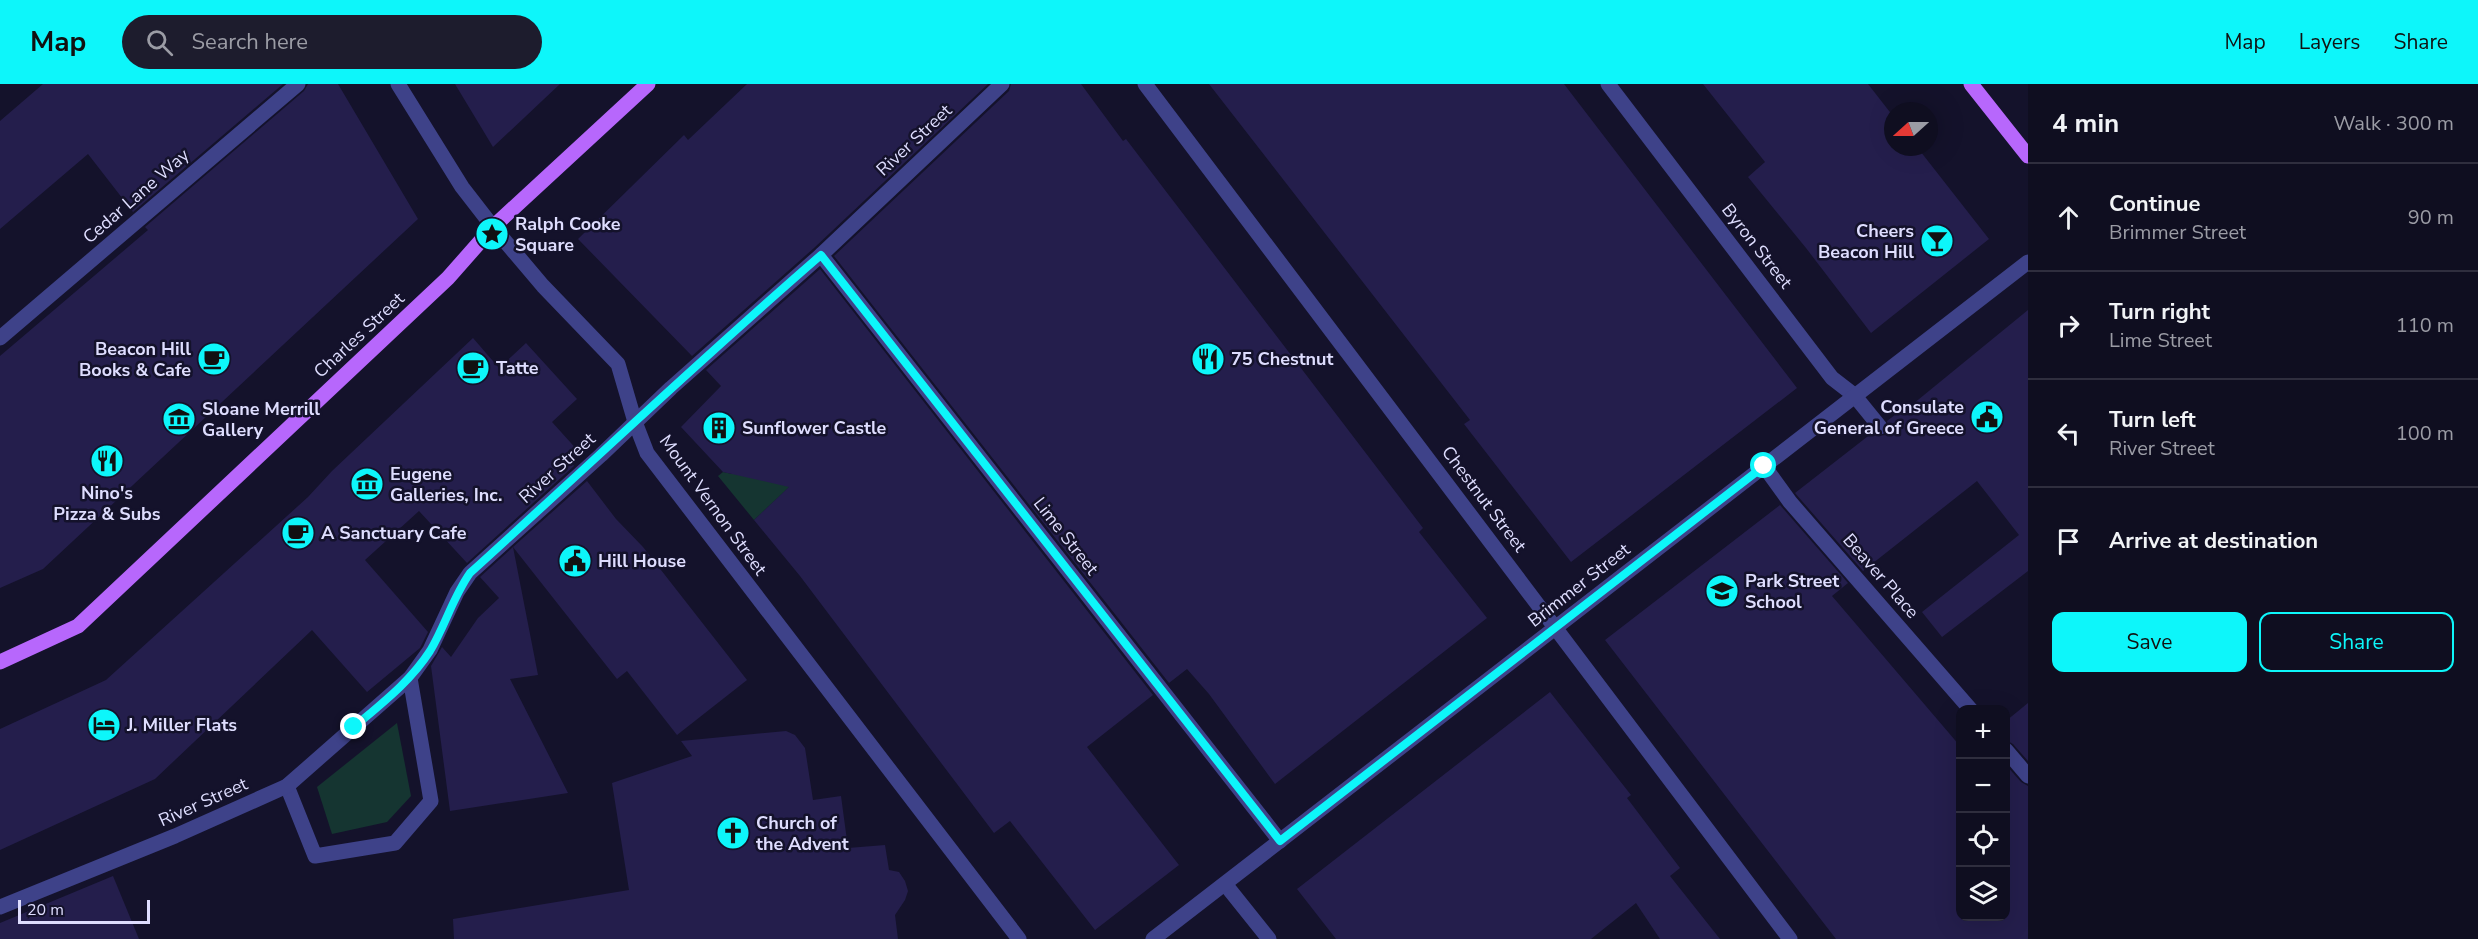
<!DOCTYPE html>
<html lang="en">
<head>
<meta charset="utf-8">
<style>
	:root { --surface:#0f0e20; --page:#1d1c2d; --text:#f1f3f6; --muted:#9b9ca5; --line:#2f2e3e; --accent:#0df6fa }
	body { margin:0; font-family:"Nunito Sans",sans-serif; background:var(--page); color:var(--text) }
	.controls { position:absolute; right:18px; bottom:18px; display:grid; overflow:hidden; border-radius:12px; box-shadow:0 6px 24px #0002 }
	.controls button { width:54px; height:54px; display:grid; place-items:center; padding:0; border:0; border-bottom:2px solid var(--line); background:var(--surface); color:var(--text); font:30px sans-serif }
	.compass { position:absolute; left:1884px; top:18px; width:54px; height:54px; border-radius:50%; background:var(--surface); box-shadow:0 6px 24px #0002; rotate:249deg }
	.scale { position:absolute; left:18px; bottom:15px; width:132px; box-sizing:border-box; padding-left:6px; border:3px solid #deddfe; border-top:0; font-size:16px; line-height:21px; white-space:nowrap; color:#deddfe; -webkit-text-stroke:4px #14122b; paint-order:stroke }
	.stop { position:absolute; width:18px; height:18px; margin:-14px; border:4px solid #0df6fa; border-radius:50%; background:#fff }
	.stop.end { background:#0df6fa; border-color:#fff; box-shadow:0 2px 6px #0008 }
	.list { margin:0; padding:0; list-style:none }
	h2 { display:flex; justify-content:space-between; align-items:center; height:78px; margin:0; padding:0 24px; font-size:26px }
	h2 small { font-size:20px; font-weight:400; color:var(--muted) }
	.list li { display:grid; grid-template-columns:39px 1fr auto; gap:18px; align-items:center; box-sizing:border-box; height:108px; padding:0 24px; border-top:2px solid var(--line) }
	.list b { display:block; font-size:22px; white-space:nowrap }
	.list p { margin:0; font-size:20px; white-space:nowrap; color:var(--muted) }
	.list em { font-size:20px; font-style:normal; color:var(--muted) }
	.actions { display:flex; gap:12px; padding:18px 24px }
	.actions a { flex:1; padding:14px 0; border:2px solid var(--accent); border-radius:12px; text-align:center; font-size:21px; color:var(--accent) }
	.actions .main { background:var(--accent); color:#111 }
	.icon { flex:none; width:33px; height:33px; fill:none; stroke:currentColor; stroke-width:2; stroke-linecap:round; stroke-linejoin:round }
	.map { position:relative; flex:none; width:2028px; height:855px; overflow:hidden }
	header { display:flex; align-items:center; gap:36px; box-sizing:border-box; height:84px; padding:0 30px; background:var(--accent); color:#111 }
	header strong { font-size:28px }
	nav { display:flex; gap:33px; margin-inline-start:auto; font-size:21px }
	.search { width:420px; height:54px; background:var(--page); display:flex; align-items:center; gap:15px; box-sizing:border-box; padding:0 21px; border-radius:33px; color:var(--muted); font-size:22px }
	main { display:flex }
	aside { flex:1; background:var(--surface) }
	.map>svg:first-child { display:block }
	.green { fill:#153531 }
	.building { fill:#241e4c }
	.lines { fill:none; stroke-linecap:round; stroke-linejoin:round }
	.minor { stroke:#3e4289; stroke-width:15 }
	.major { stroke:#b767fc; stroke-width:15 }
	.route { stroke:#0df6fa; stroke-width:8 }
	.labels { text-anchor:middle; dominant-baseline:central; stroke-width:5; stroke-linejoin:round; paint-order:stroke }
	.street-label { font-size:18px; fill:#deddfe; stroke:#14122b }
	.poi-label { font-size:18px; font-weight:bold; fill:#deddfe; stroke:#14122b; text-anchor:start }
</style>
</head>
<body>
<header>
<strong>Map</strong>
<div class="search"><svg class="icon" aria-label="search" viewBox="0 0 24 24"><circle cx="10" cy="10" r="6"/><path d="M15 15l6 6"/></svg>Search here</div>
<nav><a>Map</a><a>Layers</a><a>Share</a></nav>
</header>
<main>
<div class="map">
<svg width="2028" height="855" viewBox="0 0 2028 855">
	<rect width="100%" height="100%" fill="#14122b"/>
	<g class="green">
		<polygon points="766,359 800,393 754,436 718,392 723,388 732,390"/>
		<polygon points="397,639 411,712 387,738 332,750 317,703"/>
	</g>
	<g class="building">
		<polygon points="43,0 283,0 133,128 88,70 0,145 0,37"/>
		<polygon points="308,0 338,0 418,135 43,485 0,504 0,272 148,146 145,143 304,7"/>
		<polygon points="455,0 560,0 493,63"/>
		<polygon points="747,0 988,0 814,164 692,272 578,155 684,51 688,56"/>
		<polygon points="1011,0 1081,0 1123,57 1126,55 1423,444 1419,448 1487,534 1275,700 1209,610 1187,585 1169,599 834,172 1009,7"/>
		<polygon points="1209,0 1564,0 1797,304 1571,478 1464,340 1470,336"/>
		<polygon points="1703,0 1868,0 1893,32 1893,63 1917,63 1989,155 1871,249 1806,164 1748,93 1765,78"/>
		<polygon points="820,185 1153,611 1087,663 1179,781 1095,846 1010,737 994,749 800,492 754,436 789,403 723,388 681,343 721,302 706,286"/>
		<polygon points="2028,226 2028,487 1942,553 1922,528 2019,451 1977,397 1863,487 1795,409 1872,349 1877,352 1886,351 1889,346 1887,337 1900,327 1902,329"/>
		<polygon points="473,254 499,284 526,259 577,315 552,338 580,369 571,378 574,382 467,479 419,427 365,476 428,548 420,564 367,608 312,546 155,695 0,766 0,645 106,596 308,413 332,387"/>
		<polygon points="587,397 616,435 643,463 747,596 677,651 627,587 617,595 513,463"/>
		<polygon points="1780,421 1848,499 1832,512 1960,662 1960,832 2006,832 2006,681 2021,698 2028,702 2028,855 1836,855 1605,556"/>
		<polygon points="513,463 538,591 510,595 568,709 450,727 431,582 442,563 451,573 478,534 499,514 480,493"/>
		<polygon points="1550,608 1631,711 1627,714 1680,784 1670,792 1720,855 1660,855 1636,819 1591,855 1336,855 1297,805"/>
		<polygon points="2028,619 2028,677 2013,660 2006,656 2006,637"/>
		<polygon points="786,647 795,651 805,664 813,716 841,712 848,764 885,761 889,786 899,788 905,797 908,807 905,816 895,831 898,855 454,855 453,835 629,806 612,699 692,672 681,657"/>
		<polygon points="113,792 139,855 0,855 0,839"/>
	</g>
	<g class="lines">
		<g class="minor">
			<polyline points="398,0 462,103 493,143 543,202 618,280 635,338 647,369 1019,855"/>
			<polyline points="1145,0 1790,855"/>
			<polyline points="1608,0 1832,294 1854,311 1880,343"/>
			<polyline points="821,171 1280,757"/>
			<polyline points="0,254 298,0"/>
			<polyline points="1764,382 1790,418 1971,626"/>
			<polyline points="2006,666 2028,692"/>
			<polyline points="287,702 315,772 395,759 431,717 410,594"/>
			<polyline points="1225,800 1269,855"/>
			<polyline points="0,823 175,752 287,702 410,594 430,566 457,508 470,489 601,371 671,304 821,171 1002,0"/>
			<polyline points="1153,855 2028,178"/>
		</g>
		<g class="major">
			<polyline points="1971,0 2028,72"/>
			<polyline points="0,578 78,542 448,194 493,143 648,0"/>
		</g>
	</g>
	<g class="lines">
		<path class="route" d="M354,643C381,620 410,598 430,567C445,542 453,513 470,489C587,383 702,274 821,171L1280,757L1764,382"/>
	</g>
	<defs>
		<symbol id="sight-disc" viewBox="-11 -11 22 22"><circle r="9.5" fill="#0df6fa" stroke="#14122b"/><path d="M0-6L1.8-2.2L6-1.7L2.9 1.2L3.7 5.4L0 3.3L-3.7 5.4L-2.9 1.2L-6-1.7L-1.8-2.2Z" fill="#111"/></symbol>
		<symbol id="bar-disc" viewBox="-11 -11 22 22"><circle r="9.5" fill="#0df6fa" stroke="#14122b"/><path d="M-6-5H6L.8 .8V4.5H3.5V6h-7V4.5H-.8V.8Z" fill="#111"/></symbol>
		<symbol id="cafe-disc" viewBox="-11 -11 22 22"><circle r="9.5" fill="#0df6fa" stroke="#14122b"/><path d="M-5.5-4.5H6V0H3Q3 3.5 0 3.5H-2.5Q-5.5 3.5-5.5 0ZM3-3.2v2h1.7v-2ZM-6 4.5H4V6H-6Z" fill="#111"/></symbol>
		<symbol id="restaurant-disc" viewBox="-11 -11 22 22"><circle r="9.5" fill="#0df6fa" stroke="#14122b"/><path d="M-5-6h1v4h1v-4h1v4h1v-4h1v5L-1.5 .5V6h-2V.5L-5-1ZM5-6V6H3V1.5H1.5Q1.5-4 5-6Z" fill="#111"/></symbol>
		<symbol id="civic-disc" viewBox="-11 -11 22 22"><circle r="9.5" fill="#0df6fa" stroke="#14122b"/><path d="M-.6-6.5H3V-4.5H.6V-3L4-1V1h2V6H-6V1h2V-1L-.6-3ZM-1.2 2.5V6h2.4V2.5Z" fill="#111"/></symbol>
		<symbol id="museum-disc" viewBox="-11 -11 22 22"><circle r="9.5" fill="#0df6fa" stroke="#14122b"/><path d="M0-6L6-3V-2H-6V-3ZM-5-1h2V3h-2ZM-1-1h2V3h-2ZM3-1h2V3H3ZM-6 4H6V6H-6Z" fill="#111"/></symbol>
		<symbol id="building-disc" viewBox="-11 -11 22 22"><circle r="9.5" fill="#0df6fa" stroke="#14122b"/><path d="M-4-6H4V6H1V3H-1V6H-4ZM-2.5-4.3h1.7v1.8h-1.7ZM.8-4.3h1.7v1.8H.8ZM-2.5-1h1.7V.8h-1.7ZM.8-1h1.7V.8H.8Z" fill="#111"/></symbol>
		<symbol id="school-disc" viewBox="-11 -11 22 22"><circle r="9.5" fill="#0df6fa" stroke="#14122b"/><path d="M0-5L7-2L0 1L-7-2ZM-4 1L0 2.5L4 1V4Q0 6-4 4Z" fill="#111"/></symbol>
		<symbol id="hotel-disc" viewBox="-11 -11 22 22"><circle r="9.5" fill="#0df6fa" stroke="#14122b"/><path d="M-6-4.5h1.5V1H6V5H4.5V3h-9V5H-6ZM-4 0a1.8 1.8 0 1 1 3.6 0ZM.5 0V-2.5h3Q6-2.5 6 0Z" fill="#111"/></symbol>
		<symbol id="church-disc" viewBox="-11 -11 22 22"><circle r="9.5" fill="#0df6fa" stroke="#14122b"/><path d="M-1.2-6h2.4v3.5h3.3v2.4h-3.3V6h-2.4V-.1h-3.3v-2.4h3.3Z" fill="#111"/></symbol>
	</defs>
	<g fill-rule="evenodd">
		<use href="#sight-disc" x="473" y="131" width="38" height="38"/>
		<use href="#bar-disc" x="1918" y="138" width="38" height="38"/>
		<use href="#cafe-disc" x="195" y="256" width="38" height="38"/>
		<use href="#restaurant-disc" x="1189" y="256" width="38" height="38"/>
		<use href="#cafe-disc" x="454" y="265" width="38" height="38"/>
		<use href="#civic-disc" x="1968" y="314" width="38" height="38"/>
		<use href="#museum-disc" x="160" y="316" width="38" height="38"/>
		<use href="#building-disc" x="700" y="325" width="38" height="38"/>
		<use href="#restaurant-disc" x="88" y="358" width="38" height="38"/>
		<use href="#museum-disc" x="348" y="381" width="38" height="38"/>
		<use href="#cafe-disc" x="279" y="430" width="38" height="38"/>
		<use href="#civic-disc" x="556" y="458" width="38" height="38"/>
		<use href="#school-disc" x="1703" y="488" width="38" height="38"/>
		<use href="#hotel-disc" x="85" y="622" width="38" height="38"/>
		<use href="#church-disc" x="714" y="730" width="38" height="38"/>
	</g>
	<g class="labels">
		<g class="street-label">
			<text transform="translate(914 56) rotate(-43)">River Street</text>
			<text transform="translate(136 112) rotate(-41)">Cedar Lane Way</text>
			<text transform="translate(1757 162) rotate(52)">Byron Street</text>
			<text transform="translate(359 251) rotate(-43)">Charles Street</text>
			<text transform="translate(557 384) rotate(-42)">River Street</text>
			<text transform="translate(1484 415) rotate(53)">Chestnut Street</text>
			<text transform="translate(713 421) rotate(54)">Mount Vernon Street</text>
			<text transform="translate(1066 452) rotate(52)">Lime Street</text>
			<text transform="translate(1881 492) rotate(49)">Beaver Place</text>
			<text transform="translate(1579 501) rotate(-38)">Brimmer Street</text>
			<text transform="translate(203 718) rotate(-24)">River Street</text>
		</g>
		<g class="poi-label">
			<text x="515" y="140">Ralph Cooke<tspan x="515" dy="21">Square</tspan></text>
			<text x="1914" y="147" text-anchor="end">Cheers<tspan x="1914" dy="21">Beacon Hill</tspan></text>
			<text x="191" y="265" text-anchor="end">Beacon Hill<tspan x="191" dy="21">Books &amp; Cafe</tspan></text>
			<text x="1231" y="275">75 Chestnut</text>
			<text x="496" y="284">Tatte</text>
			<text x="1964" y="323" text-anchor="end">Consulate<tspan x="1964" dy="21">General of Greece</tspan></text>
			<text x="202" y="325">Sloane Merrill<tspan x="202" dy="21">Gallery</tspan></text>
			<text x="742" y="344">Sunflower Castle</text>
			<text x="390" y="390">Eugene<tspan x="390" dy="21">Galleries, Inc.</tspan></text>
			<text x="107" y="409" text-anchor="middle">Nino's<tspan x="107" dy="21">Pizza &amp; Subs</tspan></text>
			<text x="321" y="449">A Sanctuary Cafe</text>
			<text x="598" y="477">Hill House</text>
			<text x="1745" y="497">Park Street<tspan x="1745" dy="21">School</tspan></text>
			<text x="127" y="641">J. Miller Flats</text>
			<text x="756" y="739">Church of<tspan x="756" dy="21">the Advent</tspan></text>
		</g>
	</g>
</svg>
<div class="controls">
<button>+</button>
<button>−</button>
<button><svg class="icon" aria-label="locate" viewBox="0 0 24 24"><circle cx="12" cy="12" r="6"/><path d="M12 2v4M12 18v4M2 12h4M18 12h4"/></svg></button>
<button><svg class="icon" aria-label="layers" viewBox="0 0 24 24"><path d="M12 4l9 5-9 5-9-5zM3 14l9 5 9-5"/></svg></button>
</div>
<svg class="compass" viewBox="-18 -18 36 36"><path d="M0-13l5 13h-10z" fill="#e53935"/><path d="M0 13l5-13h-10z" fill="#9b9ca5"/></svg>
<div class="scale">20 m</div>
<div class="stop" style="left:1764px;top:382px"></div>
<div class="stop end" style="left:354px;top:643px"></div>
</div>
<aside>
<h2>4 min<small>Walk · 300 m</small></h2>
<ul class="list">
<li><svg class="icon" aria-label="ahead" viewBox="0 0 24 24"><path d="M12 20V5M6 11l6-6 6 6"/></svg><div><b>Continue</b><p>Brimmer Street</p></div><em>90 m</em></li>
<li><svg class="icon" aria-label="right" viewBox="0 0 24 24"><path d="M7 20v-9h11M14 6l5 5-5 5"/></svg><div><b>Turn right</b><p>Lime Street</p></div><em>110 m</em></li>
<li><svg class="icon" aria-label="left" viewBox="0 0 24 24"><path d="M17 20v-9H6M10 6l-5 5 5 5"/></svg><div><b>Turn left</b><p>River Street</p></div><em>100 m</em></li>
<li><svg class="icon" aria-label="arrive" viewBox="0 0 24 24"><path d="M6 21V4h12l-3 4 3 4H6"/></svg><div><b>Arrive at destination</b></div></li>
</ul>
<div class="actions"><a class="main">Save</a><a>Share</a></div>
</aside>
</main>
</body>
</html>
